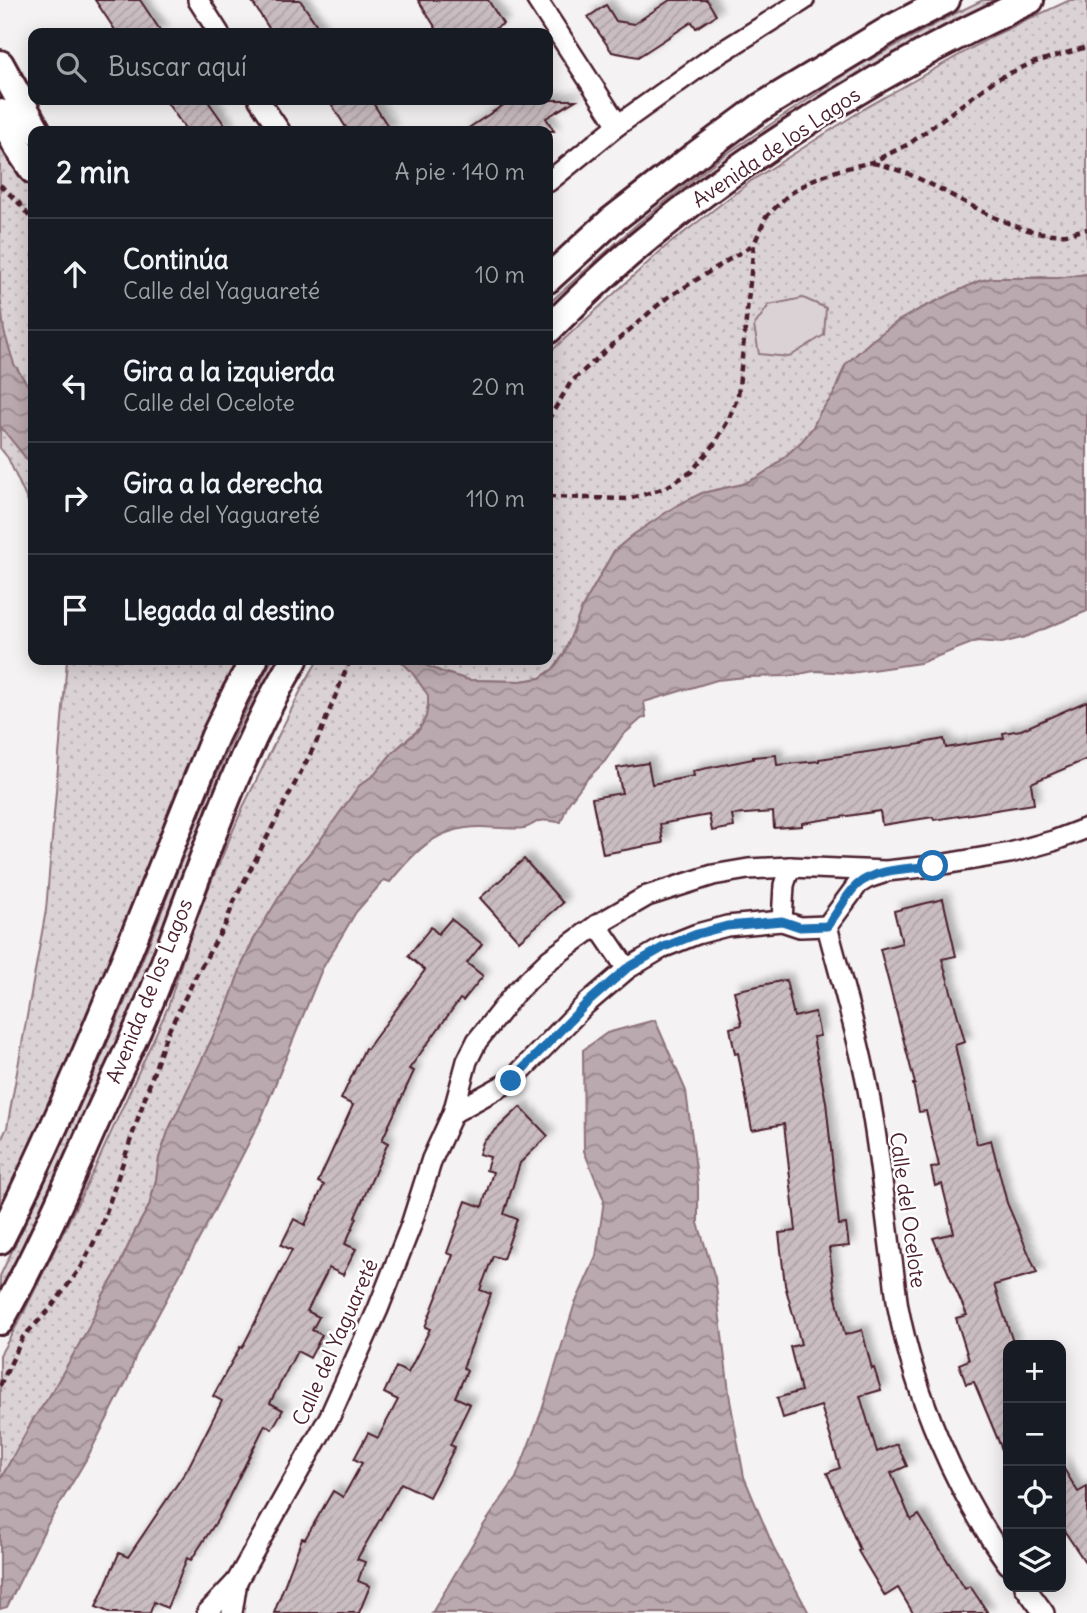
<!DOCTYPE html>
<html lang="es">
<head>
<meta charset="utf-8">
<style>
	:root { --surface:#171b24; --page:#242831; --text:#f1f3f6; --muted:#9ea1a6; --line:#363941 }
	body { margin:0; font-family:Delius,sans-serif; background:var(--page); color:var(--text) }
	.controls { position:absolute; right:21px; bottom:21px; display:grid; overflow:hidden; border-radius:14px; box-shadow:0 4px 18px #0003 }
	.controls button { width:63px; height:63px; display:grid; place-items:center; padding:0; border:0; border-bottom:2px solid var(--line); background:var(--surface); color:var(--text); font:35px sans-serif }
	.stop { position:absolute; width:21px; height:21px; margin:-16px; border:5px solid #1f6fb2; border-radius:50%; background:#fff }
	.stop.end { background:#1f6fb2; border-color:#fff; box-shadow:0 2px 7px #0008 }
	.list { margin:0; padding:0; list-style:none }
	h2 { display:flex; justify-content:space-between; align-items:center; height:91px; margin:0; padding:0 28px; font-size:30px }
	h2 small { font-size:23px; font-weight:400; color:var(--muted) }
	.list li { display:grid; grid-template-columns:46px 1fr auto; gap:21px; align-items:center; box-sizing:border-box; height:112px; padding:0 28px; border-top:2px solid var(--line) }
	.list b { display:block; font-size:26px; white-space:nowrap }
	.list p { margin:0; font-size:23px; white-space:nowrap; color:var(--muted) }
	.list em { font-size:23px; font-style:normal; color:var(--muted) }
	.icon { flex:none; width:38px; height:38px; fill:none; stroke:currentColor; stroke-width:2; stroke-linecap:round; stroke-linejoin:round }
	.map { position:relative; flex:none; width:1087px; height:1613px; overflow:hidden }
	.search { position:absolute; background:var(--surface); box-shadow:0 4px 18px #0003; left:28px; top:28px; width:525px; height:77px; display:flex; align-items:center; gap:18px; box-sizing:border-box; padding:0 24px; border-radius:14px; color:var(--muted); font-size:26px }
	.panel { position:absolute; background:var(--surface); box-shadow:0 4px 18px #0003; left:28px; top:126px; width:525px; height:539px; border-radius:14px }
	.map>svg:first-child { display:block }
	.grass { fill:url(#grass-dots); stroke:#927880; stroke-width:2 }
	.green { fill:#dbd2d5; stroke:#927880; stroke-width:2 }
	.water { fill:url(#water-waves); stroke:#8d727a; stroke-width:2 }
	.building { fill:url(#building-hatch); stroke:#4a1f2b; stroke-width:2; filter:url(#shadow) }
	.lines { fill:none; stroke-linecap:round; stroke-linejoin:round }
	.street-casing { stroke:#4a1f2b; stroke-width:24 }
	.secondary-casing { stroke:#4a1f2b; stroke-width:32 }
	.path { stroke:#4a1f2b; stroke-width:4.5; stroke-dasharray:7 5; stroke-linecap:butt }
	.street { stroke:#fff; stroke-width:19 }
	.secondary { stroke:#fff; stroke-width:26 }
	.route { stroke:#1f6fb2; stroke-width:9 }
	.labels { text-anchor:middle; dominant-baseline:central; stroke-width:5; stroke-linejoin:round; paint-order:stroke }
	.street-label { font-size:21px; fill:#4a1f2b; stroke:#fff }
</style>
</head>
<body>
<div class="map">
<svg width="1087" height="1613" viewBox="0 0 1087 1613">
	<defs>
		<pattern id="grass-dots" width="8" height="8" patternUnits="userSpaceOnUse" patternTransform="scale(1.75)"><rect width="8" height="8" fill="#dbd2d5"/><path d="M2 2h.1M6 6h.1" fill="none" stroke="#bdb4b7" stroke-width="1.8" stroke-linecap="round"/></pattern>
		<pattern id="water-waves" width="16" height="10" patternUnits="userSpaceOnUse" patternTransform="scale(1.75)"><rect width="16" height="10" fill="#baa9ae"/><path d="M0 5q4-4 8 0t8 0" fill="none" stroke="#99898e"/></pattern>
		<pattern id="building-hatch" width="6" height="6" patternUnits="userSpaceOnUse" patternTransform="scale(1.75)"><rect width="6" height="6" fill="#cabdc1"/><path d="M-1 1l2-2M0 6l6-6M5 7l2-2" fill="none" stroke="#afa2a6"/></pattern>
		<filter id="shadow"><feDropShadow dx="6" dy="-6" stdDeviation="3.5" flood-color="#0004"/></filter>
	</defs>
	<rect width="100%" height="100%" fill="#f4f2f2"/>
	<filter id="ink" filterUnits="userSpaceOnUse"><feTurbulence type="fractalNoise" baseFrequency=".0143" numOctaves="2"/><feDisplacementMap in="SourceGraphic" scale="14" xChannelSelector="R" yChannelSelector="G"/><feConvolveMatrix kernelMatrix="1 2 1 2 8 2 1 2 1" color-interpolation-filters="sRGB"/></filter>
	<g filter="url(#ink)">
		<g class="grass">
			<polygon points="983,0 1015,0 866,78 548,321 548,304 637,224 720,158 860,65 952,15"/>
			<polygon points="1070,0 1087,0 1087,274 1058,278 1041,277 979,281 920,309 898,321 870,342 846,364 840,377 833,396 820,412 813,427 803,440 776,465 756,478 743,484 702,493 676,506 633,535 614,551 582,608 564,654 553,669 540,678 521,681 469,680 442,672 413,660 548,660 548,354 664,248 751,181 867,107 995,35"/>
			<polygon points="0,134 33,189 33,513 8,458 0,448"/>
			<polygon points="67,660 242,660 104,989 0,1215 0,1142 7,1128 46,910"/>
			<path d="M272,660H288L159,958L0,1306V1276C51,1170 100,1065 144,956C184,856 220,755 272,660Z"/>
			<polygon points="318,660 400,660 411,671 428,695 428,705 426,717 419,729 393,752 375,774 359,786 319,842 295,871 255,937 242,965 227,1007 169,1130 159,1158 156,1180 149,1206 134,1233 115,1275 102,1297 88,1329 49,1397 34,1418 0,1480 0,1355 22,1316 94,1170 168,1007 195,920 243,807 303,686"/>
		</g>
		<polygon class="green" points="803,298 826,308 824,335 789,357 759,354 754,326 769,305"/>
		<g class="water">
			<path d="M1087,274V611L1025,637L1002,643L977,641L920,663L851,673L814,671L790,676L746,677L717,680L644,702L646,717L641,719L622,736L605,761L585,781L568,804L561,822C554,822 546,819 539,821C534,823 530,827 524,828C513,830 492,827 480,827C437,827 415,851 390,882L384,880L356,912L322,969L261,1119L204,1230L136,1355L128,1378L87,1458L46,1527L7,1607L0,1609V1480L34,1418L49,1397L88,1329L102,1297L115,1275L134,1233L149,1206L156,1180L159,1158L169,1129L227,1007L242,965L255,937L295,871L319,842L359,786L375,774L393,752L419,730L426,717L428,705V695L411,671L400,660H413L442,672L469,680L521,681L540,678L553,669L564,654L582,608L614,551L633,535L676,506L702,493L743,484L756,478L776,465L803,440L813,427L820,412L833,396L846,364L870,342L898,321L920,309L979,281L992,278H1058Z"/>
			<polygon points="0,295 4,331 14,364 33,393 33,467 0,426"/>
			<polygon points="655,1020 686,1091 698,1185 698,1223 715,1278 730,1400 744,1477 775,1551 809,1613 432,1613 483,1526 516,1478 542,1410 574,1306 596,1257 604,1200 584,1151 583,1050 607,1033"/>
		</g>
		<g class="building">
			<polygon points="95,0 140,0 162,33 117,33"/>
			<polygon points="251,0 300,0 322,33 272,33"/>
			<polygon points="418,0 488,0 503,24 487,33 439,33"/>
			<polygon points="670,0 707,0 716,15 696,28 692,22 638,57 612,52 588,17 606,5 616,21 634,24"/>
			<polygon points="165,100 207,100 229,131 187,131"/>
			<polygon points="329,100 371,100 391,131 348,131"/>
			<polygon points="511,100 576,100 546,118 554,131 464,131"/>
			<polygon points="1087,701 1087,759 1031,783 1034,804 934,820 933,817 882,825 880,811 802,823 802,826 774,828 773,812 732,815 734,827 712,831 709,815 660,824 663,843 603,854 592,798 622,793 617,768 648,763 652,784 694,776 693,771 753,759 753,757 776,755 777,765 819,761 819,759 922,744 922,743 944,739 946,748 1004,738 1003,733 1021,730"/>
			<polygon points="524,859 563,903 519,941 480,898"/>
			<polygon points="943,899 956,956 942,959 965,1042 955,1045 977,1144 991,1140 1007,1203 1037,1273 994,1285 1014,1345 1008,1345 1008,1464 974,1382 966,1384 959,1364 969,1360 956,1318 967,1315 933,1238 954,1233 942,1184 935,1186 931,1168 939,1166 926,1111 919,1112 913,1084 915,1084 880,949 902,943 894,911"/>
			<polygon points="451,919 482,944 467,963 483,976 463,1001 460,999 409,1069 414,1071 382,1140 388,1143 355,1217 357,1218 345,1244 356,1249 343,1275 329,1268 307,1311 319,1317 312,1330 322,1335 310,1358 297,1351 270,1403 283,1410 272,1429 265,1425 218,1519 191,1560 187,1558 167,1608 154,1602 150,1613 111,1613 96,1607 119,1553 128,1557 188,1468 222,1401 213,1396 240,1347 242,1348 292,1250 281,1245 294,1219 305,1225 324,1185 318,1182 353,1105 341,1099 365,1048 367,1049 425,970 408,956 431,927 438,934"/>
			<polygon points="786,980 794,1017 815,1012 820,1036 813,1037 826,1102 839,1225 846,1224 849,1246 829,1248 835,1293 845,1335 862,1330 872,1369 874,1368 881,1390 860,1396 877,1452 897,1444 907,1466 891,1473 911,1520 919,1515 965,1589 970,1586 988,1613 913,1613 898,1588 885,1596 858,1551 860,1550 827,1473 840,1468 821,1406 783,1418 777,1398 801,1391 790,1347 801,1344 785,1285 779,1233 796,1231 784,1124 752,1130 738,1053 735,1054 730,1028 742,1025 734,991"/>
			<polygon points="520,1107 548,1136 520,1163 504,1214 517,1219 503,1259 493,1256 480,1290 491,1294 463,1368 467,1371 455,1397 470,1404 450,1445 455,1447 429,1497 401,1483 357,1559 365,1562 358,1581 370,1586 359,1613 274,1613 302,1538 305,1539 333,1491 343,1497 362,1463 354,1459 368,1433 378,1438 398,1400 384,1393 396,1367 408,1373 430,1329 425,1327 453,1255 447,1253 466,1201 482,1207 493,1172 486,1170 490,1157 479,1154 483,1142"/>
			<polygon points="1061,1464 1078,1492 1087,1487 1087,1565 1061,1526"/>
		</g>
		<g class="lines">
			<defs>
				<g id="street">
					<polyline points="198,0 219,33"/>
					<polyline points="537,0 618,125"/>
					<polyline points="259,100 280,131"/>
					<polyline points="548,182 618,125 709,60 804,0"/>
					<polyline points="782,921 784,885 790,867"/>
					<polyline points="597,925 627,969"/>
					<path d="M827,926C843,987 862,1049 872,1112C880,1159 885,1207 891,1254C894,1271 895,1289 898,1307C915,1396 955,1490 1008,1564"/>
					<polyline points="827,926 858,884 868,878 883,873"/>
					<polyline points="453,1113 511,1081 586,1004 627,969 664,947 697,934 727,926 782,921 800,927 827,926"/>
					<polyline points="1025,1587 1044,1613"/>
					<polyline points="207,1613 237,1581 330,1416 378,1309 411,1225 432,1159 453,1113 467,1061 477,1041 515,993 549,960 597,925 647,896 713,875 748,869 790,867 886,871 933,866 1010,853 1053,841 1087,828"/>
					<polyline points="232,1613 237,1581"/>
				</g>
				<g id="secondary">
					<polyline points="0,64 37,131"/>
					<polyline points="0,113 17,146 33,170"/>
					<polyline points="548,279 611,221 696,155 761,107 889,30 946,0"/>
					<path d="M548,330C580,298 614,265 650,236C762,143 898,61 1030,0"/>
					<path d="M0,1240C82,1077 146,905 215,736L236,693L254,660"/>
					<path d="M0,1321C37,1256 67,1185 98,1116C117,1073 139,1030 156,986C198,876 234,760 294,660"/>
				</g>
			</defs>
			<use href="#street" class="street-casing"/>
			<use href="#secondary" class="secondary-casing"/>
			<g class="path">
				<path d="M872,163C937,174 1001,239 1066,234C1073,233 1080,230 1087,229"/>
				<polyline points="0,185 19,203 33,221"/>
				<polyline points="548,420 571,382 612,345 664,300 754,244"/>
				<polyline points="548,497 629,499 665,488 691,472 713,446 728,421 738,396 754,244 766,217 788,195 812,180 839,170 872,162 909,144 995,80 1032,63 1087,47"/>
				<polyline points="0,1386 23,1337 50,1309 82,1266 100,1230 166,1036 197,974 226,923 235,899 318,739 350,660"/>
			</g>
			<use href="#street" class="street"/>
			<use href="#secondary" class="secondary"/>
		</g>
	</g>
	<g class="lines" filter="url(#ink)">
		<path class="route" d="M511,1081L586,1004L626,969L664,947L697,934L727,926L782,921L800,927L827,926C838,913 845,896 857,885C876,868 909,869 933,866"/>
	</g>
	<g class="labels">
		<g class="street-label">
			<text transform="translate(776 147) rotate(-34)">Avenida de los Lagos</text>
			<text transform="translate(149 991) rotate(-68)">Avenida de los Lagos</text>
			<text transform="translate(908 1210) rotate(82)">Calle del Ocelote</text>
			<text transform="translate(335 1342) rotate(-66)">Calle del Yaguareté</text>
		</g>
	</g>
</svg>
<div class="controls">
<button>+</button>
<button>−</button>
<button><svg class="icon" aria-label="locate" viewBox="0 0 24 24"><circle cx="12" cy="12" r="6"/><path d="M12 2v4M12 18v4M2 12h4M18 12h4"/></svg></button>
<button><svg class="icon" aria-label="layers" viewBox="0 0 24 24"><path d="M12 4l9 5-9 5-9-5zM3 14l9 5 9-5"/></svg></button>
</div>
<div class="stop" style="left:933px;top:866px"></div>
<div class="stop end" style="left:511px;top:1081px"></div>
<div class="search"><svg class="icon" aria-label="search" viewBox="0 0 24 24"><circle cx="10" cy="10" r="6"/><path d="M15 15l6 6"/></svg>Buscar aquí</div>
<section class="panel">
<h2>2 min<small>A pie · 140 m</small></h2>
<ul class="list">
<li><svg class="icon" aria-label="ahead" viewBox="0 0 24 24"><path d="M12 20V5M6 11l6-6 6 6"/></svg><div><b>Continúa</b><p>Calle del Yaguareté</p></div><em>10 m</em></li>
<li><svg class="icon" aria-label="left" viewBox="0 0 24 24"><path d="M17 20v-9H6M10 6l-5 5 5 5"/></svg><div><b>Gira a la izquierda</b><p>Calle del Ocelote</p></div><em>20 m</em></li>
<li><svg class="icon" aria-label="right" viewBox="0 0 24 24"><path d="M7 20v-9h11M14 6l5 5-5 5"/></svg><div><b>Gira a la derecha</b><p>Calle del Yaguareté</p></div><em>110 m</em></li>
<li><svg class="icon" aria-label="arrive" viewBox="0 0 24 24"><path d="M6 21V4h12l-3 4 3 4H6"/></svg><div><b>Llegada al destino</b></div></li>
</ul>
</section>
</div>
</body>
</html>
